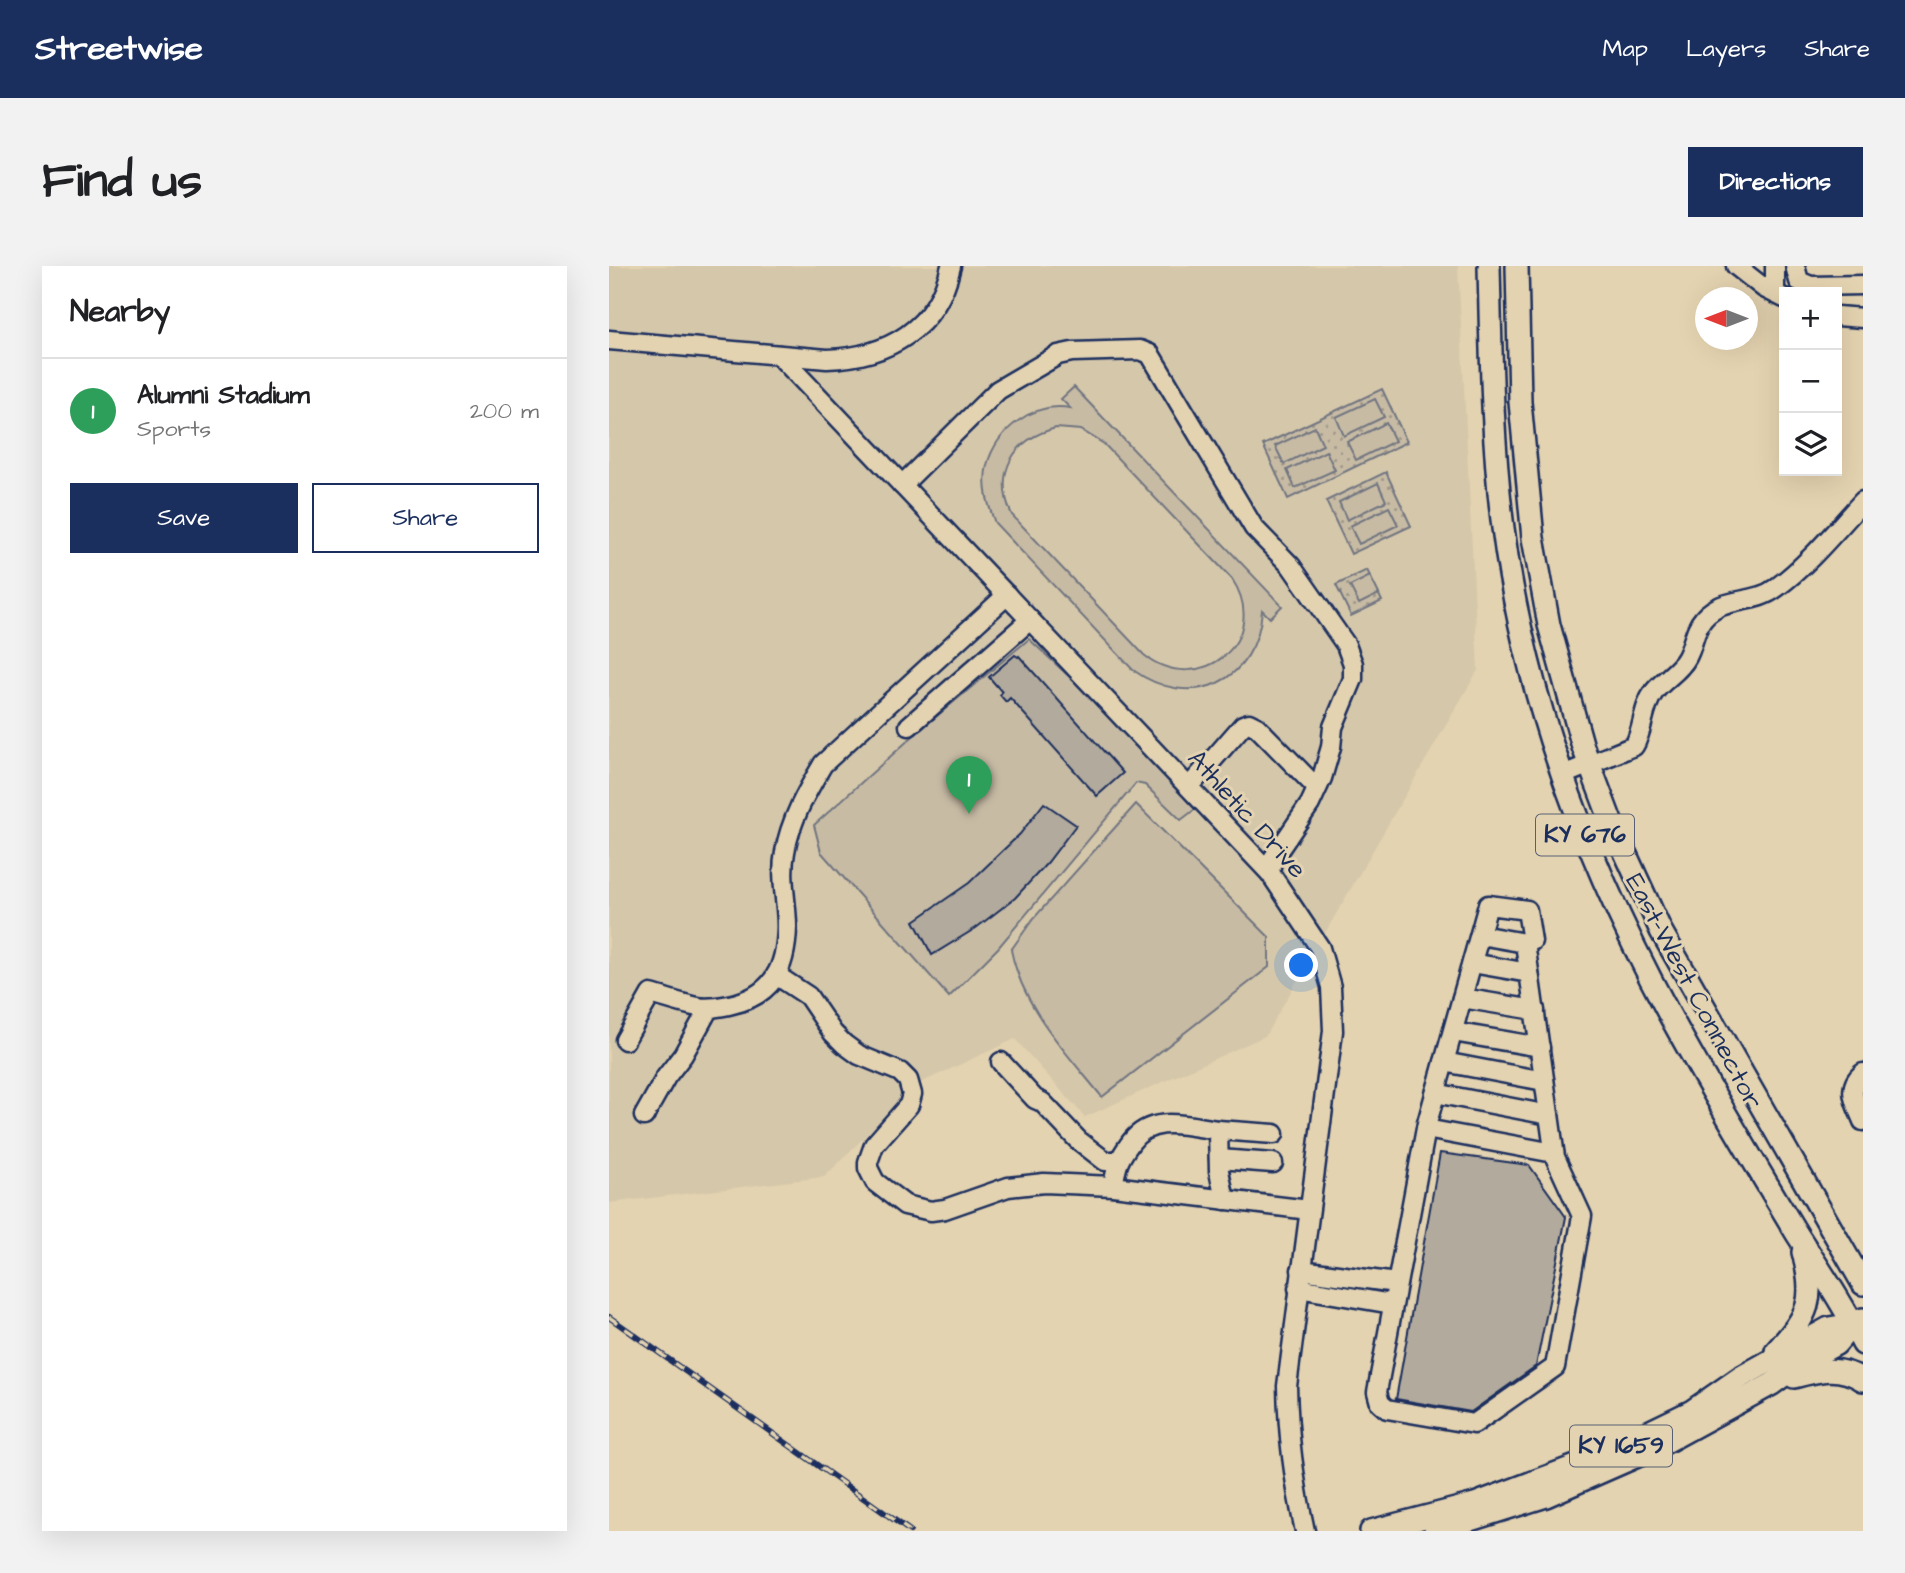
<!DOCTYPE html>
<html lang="en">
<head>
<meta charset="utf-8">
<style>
	:root { --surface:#fff; --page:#f2f2f2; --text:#202124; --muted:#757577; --line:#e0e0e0; --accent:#1b2f5e }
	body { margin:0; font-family:"Architects Daughter",sans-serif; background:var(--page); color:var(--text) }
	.controls { position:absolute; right:21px; top:21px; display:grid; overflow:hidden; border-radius:0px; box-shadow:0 7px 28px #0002 }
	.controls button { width:63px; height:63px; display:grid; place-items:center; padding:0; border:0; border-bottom:2px solid var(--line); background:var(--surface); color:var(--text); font:35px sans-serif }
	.compass { position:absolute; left:1086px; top:21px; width:63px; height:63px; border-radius:50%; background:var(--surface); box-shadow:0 7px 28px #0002; rotate:270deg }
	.you { position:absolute; left:693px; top:700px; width:24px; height:24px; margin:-18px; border:5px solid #fff; border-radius:50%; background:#1a73e8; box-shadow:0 0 0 10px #1a73e833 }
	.badge { display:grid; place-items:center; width:46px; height:46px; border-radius:50%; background:var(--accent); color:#fff; font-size:23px; font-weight:700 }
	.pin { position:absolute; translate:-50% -58px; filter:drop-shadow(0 2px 4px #0008) }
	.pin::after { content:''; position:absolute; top:37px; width:24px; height:21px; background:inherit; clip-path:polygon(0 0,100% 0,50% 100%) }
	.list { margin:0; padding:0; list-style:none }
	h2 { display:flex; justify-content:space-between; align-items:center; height:91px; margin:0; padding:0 28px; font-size:30px }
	h2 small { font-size:23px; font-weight:400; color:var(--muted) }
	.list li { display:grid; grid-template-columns:46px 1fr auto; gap:21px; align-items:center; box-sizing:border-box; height:105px; padding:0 28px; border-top:2px solid var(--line) }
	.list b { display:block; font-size:26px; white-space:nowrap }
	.list p { margin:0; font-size:23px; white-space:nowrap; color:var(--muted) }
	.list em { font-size:23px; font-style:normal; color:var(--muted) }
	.actions { display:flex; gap:14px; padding:21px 28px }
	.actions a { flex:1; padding:16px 0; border:2px solid var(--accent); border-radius:0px; text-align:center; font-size:24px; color:var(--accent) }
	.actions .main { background:var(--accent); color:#fff }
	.icon { flex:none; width:38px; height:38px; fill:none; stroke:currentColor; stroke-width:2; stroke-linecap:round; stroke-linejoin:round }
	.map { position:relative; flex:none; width:1254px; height:1265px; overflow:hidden; border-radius:0px }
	header { display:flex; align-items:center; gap:42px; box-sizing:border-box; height:98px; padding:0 35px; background:var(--accent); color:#fff }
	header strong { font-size:33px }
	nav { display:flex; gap:38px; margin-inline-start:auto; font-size:24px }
	.intro { display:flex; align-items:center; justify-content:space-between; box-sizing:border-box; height:168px; padding:0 42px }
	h1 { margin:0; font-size:49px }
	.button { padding:18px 32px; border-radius:0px; background:var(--accent); color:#fff; font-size:24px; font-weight:700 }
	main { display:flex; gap:42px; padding:0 42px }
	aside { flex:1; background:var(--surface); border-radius:0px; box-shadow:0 7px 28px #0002 }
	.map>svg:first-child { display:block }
	.built { fill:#d5c7aa }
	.park { fill:url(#park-dots); stroke:#717581; stroke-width:2 }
	.garden { fill:#c7bba4; stroke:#717581; stroke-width:2; fill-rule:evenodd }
	.building { fill:#b2aa9c; stroke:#1b2f5e; stroke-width:2 }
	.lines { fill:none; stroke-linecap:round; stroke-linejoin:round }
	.minor-casing { stroke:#1b2f5e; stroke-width:23 }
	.major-casing { stroke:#1b2f5e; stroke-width:26 }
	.minor { stroke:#e4d3b0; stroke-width:18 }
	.major { stroke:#e4d3b0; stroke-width:21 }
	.rail-casing { stroke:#1b2f5e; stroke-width:6 }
	.rail { stroke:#e4d3b0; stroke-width:3.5; stroke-dasharray:10; stroke-linecap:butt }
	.labels { text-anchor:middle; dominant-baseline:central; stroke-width:6; stroke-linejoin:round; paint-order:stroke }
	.shield { fill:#e4d3b0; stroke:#576077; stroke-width:2 }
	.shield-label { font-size:24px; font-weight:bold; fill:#1b2f5e }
	.street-label { font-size:26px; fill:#1b2f5e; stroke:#e4d3b0 }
</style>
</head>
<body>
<header>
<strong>Streetwise</strong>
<nav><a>Map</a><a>Layers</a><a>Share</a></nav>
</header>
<div class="intro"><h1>Find us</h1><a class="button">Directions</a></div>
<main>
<aside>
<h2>Nearby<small></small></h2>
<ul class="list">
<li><span class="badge" style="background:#2e9e5b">1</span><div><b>Alumni Stadium</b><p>Sports</p></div><em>200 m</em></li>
</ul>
<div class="actions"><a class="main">Save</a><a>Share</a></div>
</aside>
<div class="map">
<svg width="1254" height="1265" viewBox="0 0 1254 1265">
	<defs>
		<pattern id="park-dots" width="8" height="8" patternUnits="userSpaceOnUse" patternTransform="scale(1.75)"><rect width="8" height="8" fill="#c7bba4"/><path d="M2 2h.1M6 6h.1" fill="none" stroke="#a19889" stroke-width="1.8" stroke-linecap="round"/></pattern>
	</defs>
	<rect width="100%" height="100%" fill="#e4d3b0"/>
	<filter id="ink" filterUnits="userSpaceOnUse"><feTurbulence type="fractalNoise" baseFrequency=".0143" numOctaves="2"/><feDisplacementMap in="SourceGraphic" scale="14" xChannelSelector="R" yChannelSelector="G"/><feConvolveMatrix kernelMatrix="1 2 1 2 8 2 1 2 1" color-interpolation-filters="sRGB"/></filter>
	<g filter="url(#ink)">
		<polygon class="built" points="0,0 849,0 869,404 656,770 476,851 406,773 309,818 215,911 0,937"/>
		<g class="park">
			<polygon points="773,123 798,176 679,233 654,179"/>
			<polygon points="777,206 802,260 742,288 717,235"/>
			<polygon points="758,304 773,335 742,350 727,319"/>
		</g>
		<g class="garden">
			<path d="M465,121L673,340L661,352L653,344C648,416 583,446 524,404L386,257C379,239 373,219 378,199C388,163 424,136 461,142L452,133ZM447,162L472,164L495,178L623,313C663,373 591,433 535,389L403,249C384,207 404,173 447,162Z"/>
			<polygon points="766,133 775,151 735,170 727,151"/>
			<polygon points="777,157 786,175 747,194 738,176"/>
			<polygon points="706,161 714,179 675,198 666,180"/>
			<polygon points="717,185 726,204 686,222 678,204"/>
			<polygon points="769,217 777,235 738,254 730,236"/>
			<polygon points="780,241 789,259 750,278 741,260"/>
			<polygon points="761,310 770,328 750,338 741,320"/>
			<polygon points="420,373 482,431 589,541 572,554 536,519 527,517 389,682 340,731 212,586 205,559 303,471"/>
			<path d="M527,538L660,671V701L493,831C457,786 414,743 402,684L424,653Z"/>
		</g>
		<g class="building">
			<polygon points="406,389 409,391 410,390 514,507 488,530 401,432 397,436 391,429 393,426 380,411"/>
			<polygon points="435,537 467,559 439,596 406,632 367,662 323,689 305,655 360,617 411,568"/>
			<polygon points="831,887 920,899 957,951 927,1100 862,1146 787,1133"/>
		</g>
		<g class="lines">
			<defs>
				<g id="minor">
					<polyline points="1127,0 1155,22 1175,32"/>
					<polyline points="1186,0 1190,15 1202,20 1254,19"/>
					<polyline points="1166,27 1166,0"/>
					<polyline points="1228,50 1254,52"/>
					<path d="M0,74L218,93C279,91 328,63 342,0"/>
					<path d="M170,89L661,607L711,682L722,721L724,765L678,1120C679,1170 685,1216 696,1265"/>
					<polyline points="293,219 389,124 449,89 463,86 531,84 541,88 645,262 682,300 737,379 744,398 744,413 724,461 722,481 713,512 701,538 663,594 661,607"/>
					<polyline points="300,460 421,354"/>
					<path d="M954,509L1025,480C1035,463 1033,442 1045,426C1055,413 1071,405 1078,391C1085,378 1085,363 1095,352C1114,330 1145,339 1167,322C1200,298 1227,264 1254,235"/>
					<polyline points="580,521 634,459 640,457 648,461 708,522"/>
					<polygon points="879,639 918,644 923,675 916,677 946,891 973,950 946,1101 865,1158 778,1143 771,1137 768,1126 818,857"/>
					<polyline points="871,669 916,677"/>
					<polyline points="863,697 920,707"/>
					<polyline points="167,709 199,730 224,767 235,778 250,789 291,806 299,814 303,828 300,839 265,879 259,896 259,902 266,916 296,939 322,945 336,943 399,921 435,917 504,920 700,944"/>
					<polyline points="853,732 926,744"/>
					<polyline points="844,766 931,781"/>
					<path d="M16,774L42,728C57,732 73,738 89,741C100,743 110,741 120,739C163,730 177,704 178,661C178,636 171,612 176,586C181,555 198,525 214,498L398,329"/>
					<polyline points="392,796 426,833 433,836 469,874 496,895 508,895"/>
					<polyline points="835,796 935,815"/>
					<path d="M1254,807C1236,822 1247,838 1254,855"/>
					<polyline points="826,827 940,849"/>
					<polyline points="35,850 57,811 74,789 100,742"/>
					<polyline points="817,863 945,887"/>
					<polyline points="609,864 665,868"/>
					<polyline points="610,893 664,897"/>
					<path d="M504,920C508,898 509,894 522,876C543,848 578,860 609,864L610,905L616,934"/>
					<polyline points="692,1004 787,1017"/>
					<polyline points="689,1022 783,1038"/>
				</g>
				<g id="major">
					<path d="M880,0C882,88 883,175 894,262C916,432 978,596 1059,746C1100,821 1144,895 1188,968C1211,1004 1235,1039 1254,1078"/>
					<polyline points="908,0 911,136 924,272 940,359 974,481 1003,558 1052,665 1254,1018"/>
					<path d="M1167,1085C1200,1049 1207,1034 1194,986"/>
					<path d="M1185,1111C1210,1104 1231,1099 1254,1114"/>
					<polyline points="762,1265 866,1238 980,1195 1083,1145 1132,1111 1220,1062 1244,1058 1254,1053"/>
					<polyline points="826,1265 937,1230 1042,1184 1163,1118 1189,1099 1227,1078 1244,1058"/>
				</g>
			</defs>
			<use href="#minor" class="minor-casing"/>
			<use href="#major" class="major-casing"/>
			<use href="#minor" class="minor"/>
			<use href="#major" class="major"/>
			<defs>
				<polyline id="rail" points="0,1051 301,1265"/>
			</defs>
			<use href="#rail" class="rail-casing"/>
			<use href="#rail" class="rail"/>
		</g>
	</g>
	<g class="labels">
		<g class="shield">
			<rect x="927" y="548.5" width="98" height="41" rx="5"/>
			<rect x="961" y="1159.5" width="102" height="41" rx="5"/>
		</g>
		<g class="shield-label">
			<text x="976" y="569">KY 676</text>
			<text x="1012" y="1180">KY 1659</text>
		</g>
		<g class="street-label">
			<text transform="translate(638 548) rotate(48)">Athletic Drive</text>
			<text transform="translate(1085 725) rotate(62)">East-West Connector</text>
		</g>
	</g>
</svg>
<div class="controls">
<button>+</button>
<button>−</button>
<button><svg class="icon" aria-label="layers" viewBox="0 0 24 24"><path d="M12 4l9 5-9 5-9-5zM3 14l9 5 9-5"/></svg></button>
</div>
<svg class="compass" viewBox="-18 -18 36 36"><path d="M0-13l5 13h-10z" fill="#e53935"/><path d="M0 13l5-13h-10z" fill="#757577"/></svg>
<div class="you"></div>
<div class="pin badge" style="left:360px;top:548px;background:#2e9e5b">1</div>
</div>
</main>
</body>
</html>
